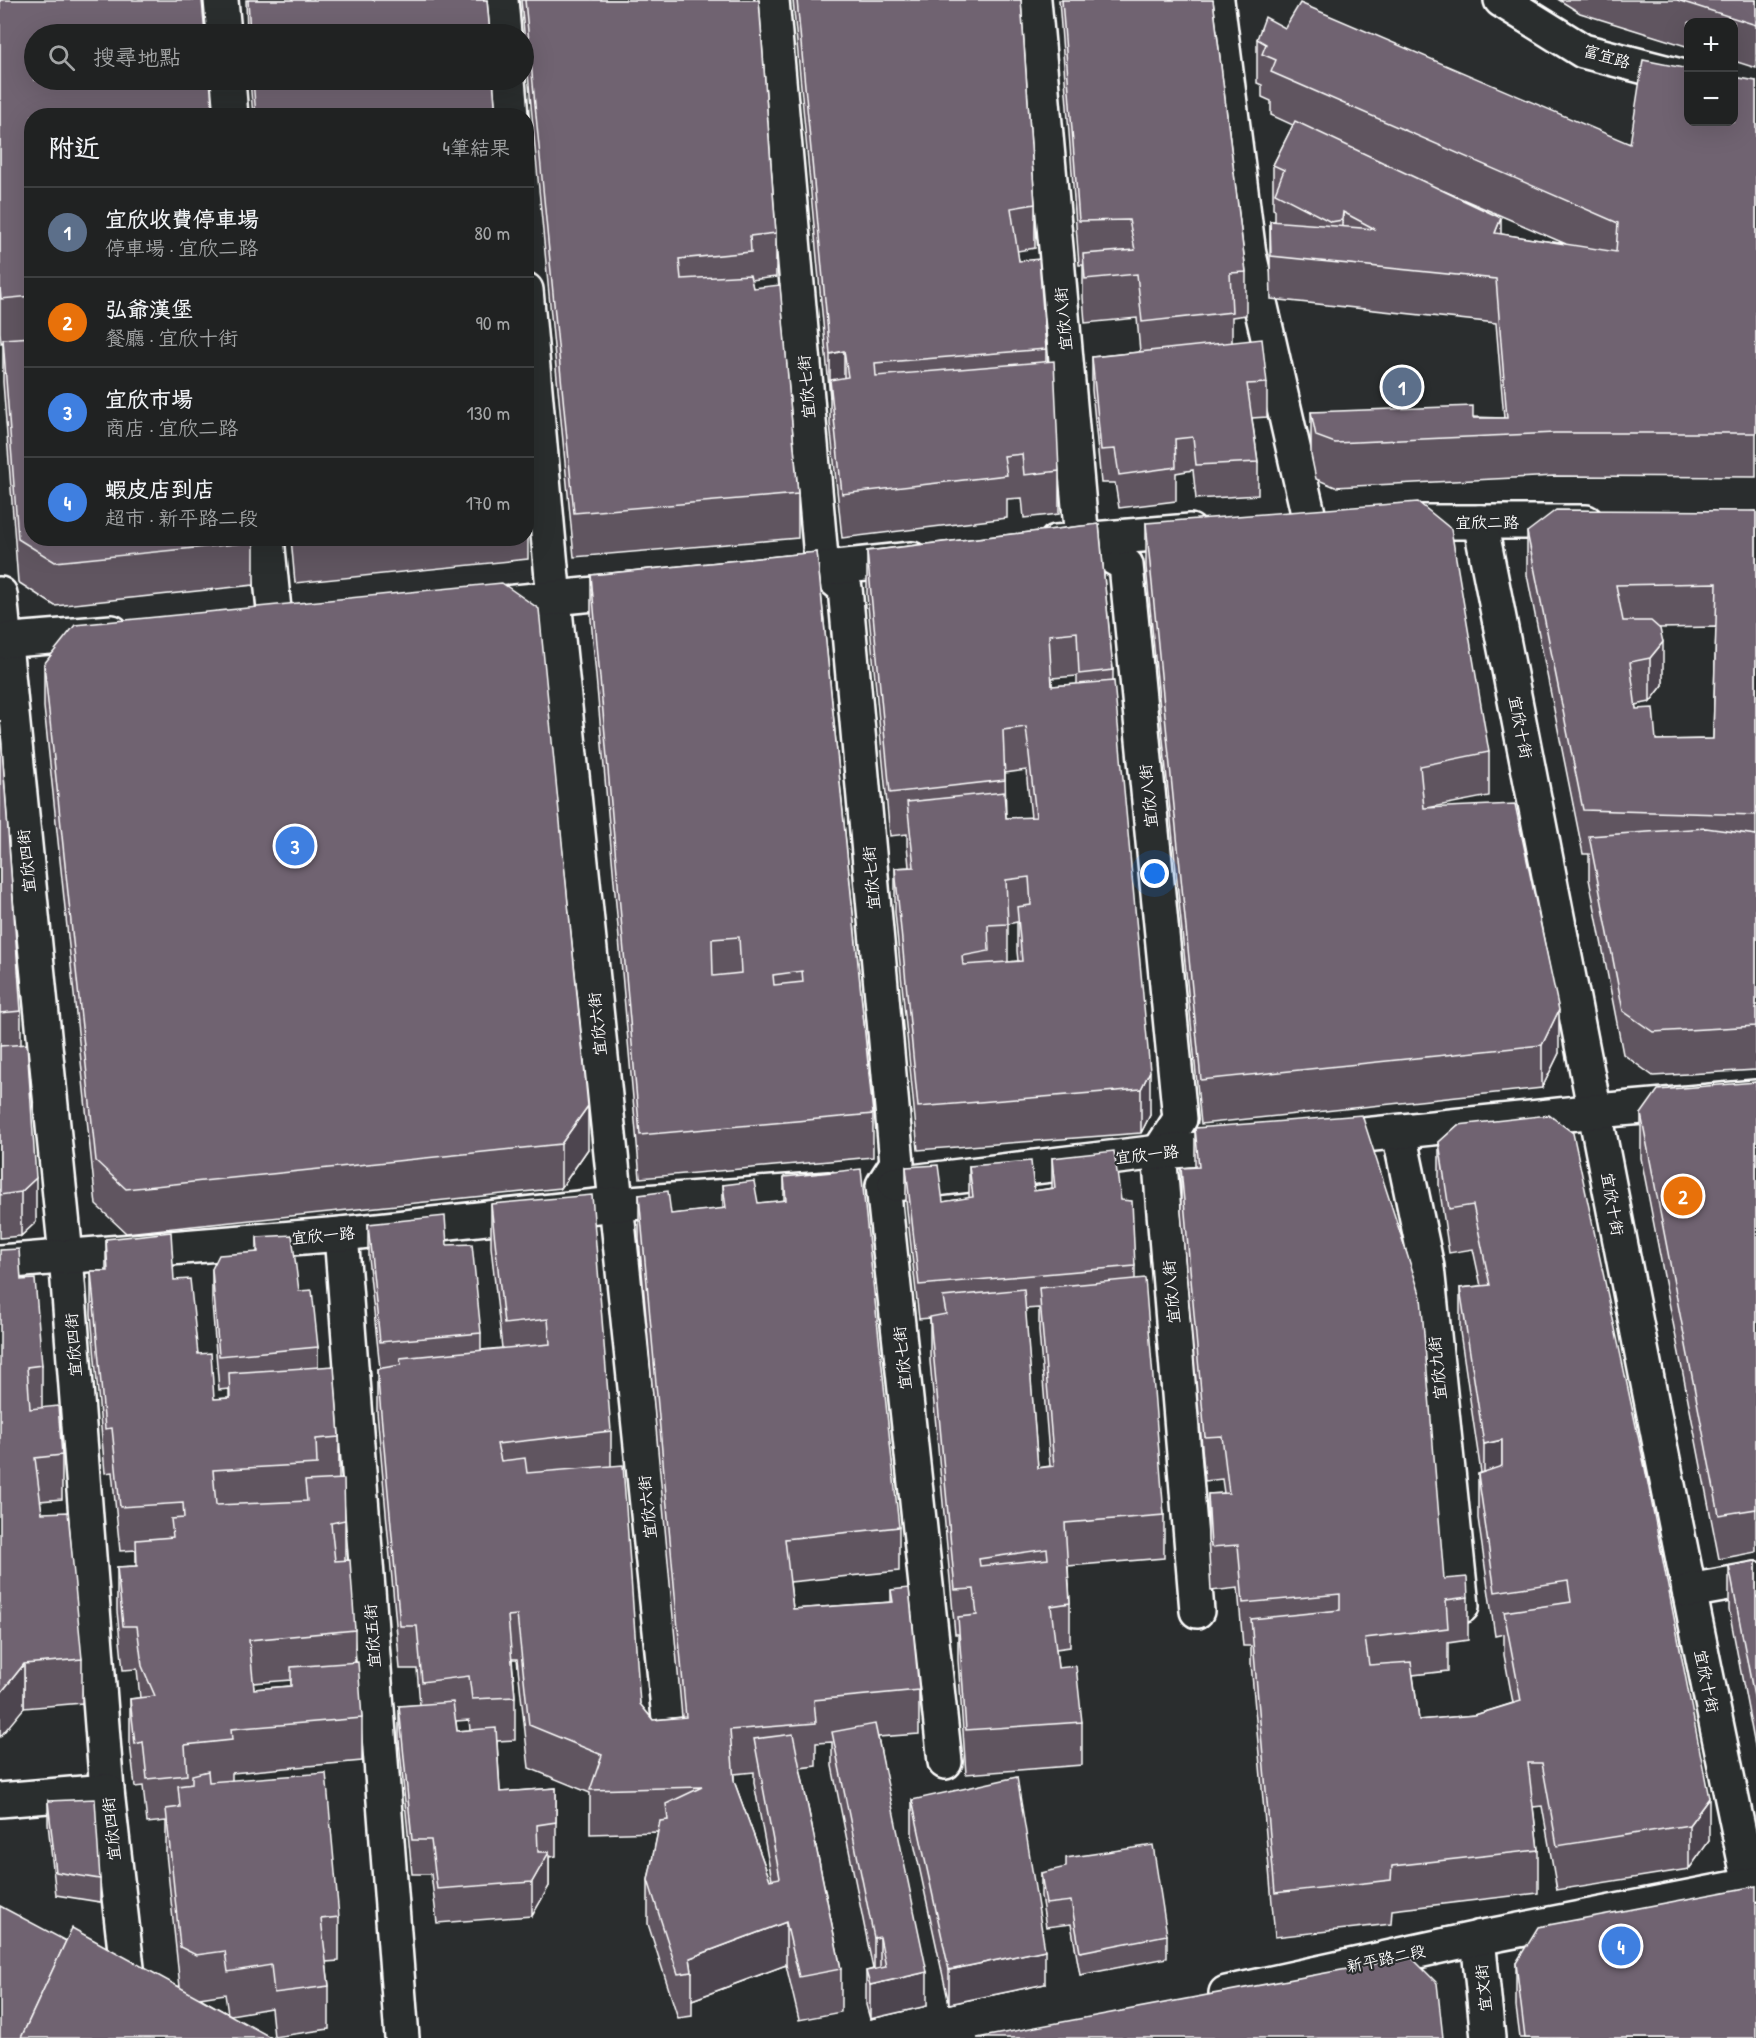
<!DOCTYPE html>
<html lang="zh-TW">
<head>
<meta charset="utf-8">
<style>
	:root { --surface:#202222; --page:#282a2a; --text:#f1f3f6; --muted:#a2a4a5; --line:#3d3f40; --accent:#ffd166 }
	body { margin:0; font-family:"Patrick Hand","LXGW WenKai TC",sans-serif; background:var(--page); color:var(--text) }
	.controls { position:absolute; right:18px; top:18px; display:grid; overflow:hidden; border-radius:12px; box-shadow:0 6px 24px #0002 }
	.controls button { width:54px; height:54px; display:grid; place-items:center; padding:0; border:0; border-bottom:2px solid var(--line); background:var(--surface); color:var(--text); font:30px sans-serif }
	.you { position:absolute; left:1155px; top:874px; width:21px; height:21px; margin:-15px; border:4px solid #fff; border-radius:50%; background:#1a73e8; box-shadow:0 0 0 9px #1a73e833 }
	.badge { display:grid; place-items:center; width:39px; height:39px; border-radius:50%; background:var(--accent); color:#fff; font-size:20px; font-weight:700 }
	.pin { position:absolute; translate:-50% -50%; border:3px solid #fff; box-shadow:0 2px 6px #0006 }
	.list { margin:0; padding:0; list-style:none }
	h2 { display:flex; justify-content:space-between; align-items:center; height:78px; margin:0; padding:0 24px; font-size:26px }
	h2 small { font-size:20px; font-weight:400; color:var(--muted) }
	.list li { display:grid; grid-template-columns:39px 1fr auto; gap:18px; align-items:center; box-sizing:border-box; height:90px; padding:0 24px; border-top:2px solid var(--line) }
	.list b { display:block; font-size:22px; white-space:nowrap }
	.list p { margin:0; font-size:20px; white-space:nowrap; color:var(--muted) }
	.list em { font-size:20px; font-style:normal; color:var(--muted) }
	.icon { flex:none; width:33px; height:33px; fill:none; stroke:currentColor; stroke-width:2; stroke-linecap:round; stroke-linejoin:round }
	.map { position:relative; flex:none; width:1756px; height:2038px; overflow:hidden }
	.search { position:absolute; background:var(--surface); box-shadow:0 6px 24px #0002; left:24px; top:24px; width:510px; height:66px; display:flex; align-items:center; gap:15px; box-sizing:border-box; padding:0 21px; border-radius:33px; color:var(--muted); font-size:22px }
	.panel { position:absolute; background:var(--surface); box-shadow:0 6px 24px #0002; left:24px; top:108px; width:510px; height:438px; border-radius:24px }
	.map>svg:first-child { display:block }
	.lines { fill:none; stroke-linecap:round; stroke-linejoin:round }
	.minor-casing { stroke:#fff; stroke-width:38 }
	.minor { stroke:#2a2d2e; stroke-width:33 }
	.wall { fill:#605561; stroke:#fff; stroke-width:1.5; fill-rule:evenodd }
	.shaded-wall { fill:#4e454f; stroke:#fff; stroke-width:1.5 }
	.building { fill:#706371; stroke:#fff; stroke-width:1.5; fill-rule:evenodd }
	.labels { text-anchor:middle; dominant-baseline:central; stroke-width:4.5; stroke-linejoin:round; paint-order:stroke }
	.street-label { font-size:16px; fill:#fff; stroke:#2a2d2e }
</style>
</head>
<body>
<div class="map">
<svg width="1756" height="2038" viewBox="0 0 1756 2038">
	<rect width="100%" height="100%" fill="#2a2d2e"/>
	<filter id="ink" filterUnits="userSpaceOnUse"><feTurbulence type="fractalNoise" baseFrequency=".0167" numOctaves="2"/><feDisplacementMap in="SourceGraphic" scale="12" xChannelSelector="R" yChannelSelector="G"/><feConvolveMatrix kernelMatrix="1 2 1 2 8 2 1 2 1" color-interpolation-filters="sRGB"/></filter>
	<g filter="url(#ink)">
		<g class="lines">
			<defs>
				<g id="minor">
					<polyline points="221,0 224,34"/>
					<polyline points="501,0 504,34"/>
					<polyline points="772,0 822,569 845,588 897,1163 883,1185 945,1762"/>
					<polyline points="1034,0 1082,540 1126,565 1180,1119 1159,1152 1197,1611"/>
					<polyline points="1217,0 1249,254 1310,522"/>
					<polyline points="1501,0 1583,51 1688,78"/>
					<polyline points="228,80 231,116"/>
					<polyline points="508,80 511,116"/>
					<polyline points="526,290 554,600 673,1757"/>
					<polyline points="1397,522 1586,522"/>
					<path d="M1480,522C1570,976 1654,1432 1750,1885"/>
					<polyline points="267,538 275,620"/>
					<polyline points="1056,542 1190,531"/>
					<polyline points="809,570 912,559"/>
					<polyline points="0,594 66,1256 107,1791 130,1994 137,1998"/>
					<polyline points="483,605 635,590"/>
					<polyline points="0,641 112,632"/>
					<polyline points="1399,1133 1427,1267 1462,1606"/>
					<polyline points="1325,1139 1597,1111 1756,1097"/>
					<polyline points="895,1184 1159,1152 1241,1146"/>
					<polyline points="341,1234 402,2038"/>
					<polyline points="0,1262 341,1234 615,1204 829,1189"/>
					<polyline points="1689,1591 1756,1579"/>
					<polyline points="0,1800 107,1791"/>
					<polyline points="1478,1938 1488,2038"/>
					<polyline points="1226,1993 1478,1938 1756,1884"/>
				</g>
			</defs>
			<use href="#minor" class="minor-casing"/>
			<use href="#minor" class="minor"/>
		</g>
		<g class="wall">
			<polygon points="0,0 32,116 32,538 254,538 254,585 55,606 18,582 3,382 3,342 1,343 0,332"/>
			<polygon points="246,0 487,0 490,34 247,34"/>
			<polygon points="521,0 759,0 776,233 776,277 751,280 798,494 798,538 574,557"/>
			<polygon points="793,0 1021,0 1035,204 1035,248 1017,251 1019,261 1046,349 1046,361 1059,471 1059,514 1024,518 1022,498 1007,499 1007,518 842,538 830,423 830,398"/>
			<polygon points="1059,0 1213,0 1246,272 1246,315 1232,317 1232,342 1267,383 1267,417 1252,418 1258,462 1258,495 1196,499 1193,470 1176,473 1176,501 1119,508 1115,483 1101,483 1092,390 1092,357 1140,352 1137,318 1085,323 1083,297 1083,265 1079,265"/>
			<polygon points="1559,0 1756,0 1756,68 1734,61 1734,22 1689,22 1689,47 1580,13"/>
			<path d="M1285,28L1630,144L1756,81V477L1555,476L1335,487L1316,479L1311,455V412L1504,418L1496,323L1271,299L1270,264V221H1275V210L1273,209V165L1293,125L1271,115V101L1262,97V85L1257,83V39ZM1444,191L1566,244L1501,234Z"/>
			<polygon points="250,80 493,80 496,116 253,116"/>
			<polygon points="526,502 528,516 528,559 295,583 291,538 526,538"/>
			<path d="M1756,511V1070L1653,1076L1623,1054L1589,879V854H1583L1527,575V532ZM1716,627L1713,739L1656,740L1636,709L1635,705L1650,702L1663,685L1658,628Z"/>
			<polygon points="1146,523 1489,752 1489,796 1427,808 1559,1053 1542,1088 1201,1124 1146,567"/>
			<path d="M1099,524L1113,670V681L1150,1115L1141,1133L918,1150L895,912V868L909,867L907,845V834L890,836L867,595V551ZM1077,676V684L1052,686V678ZM1026,770L1031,818H1006L1005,773ZM1017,922V951L1018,961L1008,962V924Z"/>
			<polygon points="817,552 873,1114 873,1157 640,1178 591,619 591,575"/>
			<polygon points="44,664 588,1149 561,1188 126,1233 96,1205 44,707"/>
			<polygon points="0,720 21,1011 21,1044 36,1222 21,1236 0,1238"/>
			<polygon points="1756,1082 1756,1552 1719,1559 1641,1158 1641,1114"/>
			<polygon points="1458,1125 1709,1841 1689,1869 1557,1890 1542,1806 1533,1807 1538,1850 1538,1893 1392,1910 1391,1924 1275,1937 1251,1663 1251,1646 1243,1646 1238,1588 1211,1591 1208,1538 1208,1494 1224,1493 1222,1479 1205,1481 1181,1212 1181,1168 1195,1167 1195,1128 1444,1579 1468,1597 1468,1640 1448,1643 1448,1671 1413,1675 1419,1720 1475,1715 1513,1703 1504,1655 1504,1634 1495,1636 1478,1518 1478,1474 1481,1473 1460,1332 1460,1288 1481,1286 1473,1249 1449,1253 1439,1185 1439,1142"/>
			<path d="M1052,1158L1121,1200L1135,1266V1279L1164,1515V1558L1068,1566L1070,1603V1647L1056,1649L1058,1668L1082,1722V1765L966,1774L958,1660V1634H955L930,1361V1318L919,1319L906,1201V1167L943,1202L969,1198V1166L1034,1191L1052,1188ZM1039,1308V1331L1050,1466L1038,1468L1025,1309Z"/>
			<path d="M784,1177L899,1527V1571L790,1582L793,1609L891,1602V1590L919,1690V1734L878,1737L927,2006L870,2019L866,2005V1971L873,1969L832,1766V1742L816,1743V1766L800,1768L841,1969V2012L799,2020L786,1965L692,2000V2016L678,2018L648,1924V1880L658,1832L590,1834V1793L529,1768L517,1659H512L515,1697V1740L497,1741L500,1792L556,1788V1856L549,1857V1886L532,1916L437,1923L431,1874H412L399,1740V1706L420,1705L417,1669H400L377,1412V1369L380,1368L368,1257V1224L447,1245L481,1333V1350L502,1348L491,1247V1204L611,1431V1466L640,1704L653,1720L682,1717L639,1239V1195L671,1214L723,1209V1185L758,1203L784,1201ZM469,1720L470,1730L457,1731L456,1721ZM754,1772V1783L772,1880H770L734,1781V1774Z"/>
			<path d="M257,1237L299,1291L318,1347V1367L339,1437V1479L345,1520V1561L355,1630V1662L362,1718V1761L232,1773V1780L339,1917V1961L326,1962L329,1986V2029L274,2037L271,2008L231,2015L66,1941L180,1987L166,1853V1821L147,1823L143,1786L135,1787L130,1743V1699L140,1698L137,1669L123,1670L117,1611V1567L136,1566V1550L120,1551L112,1472L105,1473L91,1314V1271H106V1239L174,1280L198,1354L214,1399L229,1398V1389L219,1390L212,1303V1269L257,1252ZM291,1680V1686L254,1689L253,1683ZM225,1994L228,2014L200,1998Z"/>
			<polygon points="21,1280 42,1365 42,1408 62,1455 62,1499 40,1501 42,1513 82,1659 82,1703 24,1708"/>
			<polygon points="1756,1561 1756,1751 1729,1610 1729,1566"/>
			<polygon points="912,1800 1045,1984 949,2004 912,1834"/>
			<polygon points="48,1801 100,1879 100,1902 56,1895 48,1824"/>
			<polygon points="1041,1873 1167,1935 1167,1958 1080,1975 1071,1924 1046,1927 1041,1896"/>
			<polygon points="1516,1963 1756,2038 1520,2038 1516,2007"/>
		</g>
		<g class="shaded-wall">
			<polygon points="1343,212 1343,255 1342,264 1342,220"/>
			<polygon points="1501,218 1501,262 1495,233"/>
			<polygon points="844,351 844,395 830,380 830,398 830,354"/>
			<polygon points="1663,642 1663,685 1650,702 1650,658"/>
			<polygon points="1559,1010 1559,1053 1542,1088 1542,1045"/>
			<polygon points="1150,1071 1150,1115 1141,1133 1141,1089"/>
			<polygon points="588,1106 588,1149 561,1188 561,1144"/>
			<polygon points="36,1178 36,1222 21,1236 21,1192"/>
			<polygon points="1502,1440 1502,1484 1484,1488 1484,1444"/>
			<polygon points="24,1664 24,1708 0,1737 0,1694"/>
			<polygon points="1709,1798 1709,1841 1689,1869 1689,1825"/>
			<polygon points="549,1852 549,1886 532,1916 532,1882"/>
			<polygon points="786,1922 786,1965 692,2000 692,1972 690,1958"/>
			<polygon points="880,1937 880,1971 874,1972 874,1938"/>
			<polygon points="1045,1950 1045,1984 949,2004 949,1970"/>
			<polygon points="927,1972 927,2006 870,2019 870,1985"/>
		</g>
		<g class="building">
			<polygon points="0,0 202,0 205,34 34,34 34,80 210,80 213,116 32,116 32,296 1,299 0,288"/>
			<polygon points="248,0 487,0 490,34 250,34"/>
			<polygon points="525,0 759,0 776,233 750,236 751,252 679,259 681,279 750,275 753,288 780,285 798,494 574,513"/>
			<polygon points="797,0 1021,0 1035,204 1011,208 1019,261 1039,259 1046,349 875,363 876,376 1054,361 1059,471 1024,475 1022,454 1004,456 1007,475 842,494 830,380 848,377 844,351 830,354"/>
			<polygon points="1062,0 1213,0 1246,272 1230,273 1232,312 1142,322 1137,274 1085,279 1083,254 1135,250 1129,220 1079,221"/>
			<polygon points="1677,0 1756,0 1756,25"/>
			<polygon points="1300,3 1630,144 1643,60 1689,69 1689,122 1734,122 1734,77 1756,81 1756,433 1555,433 1335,443 1316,436 1311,412 1473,406 1473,418 1507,418 1496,279 1271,256 1270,221 1375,229 1343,212 1342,220 1331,222 1275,193 1284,170 1273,165 1295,121 1501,218 1495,233 1616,252 1618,223 1271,72 1276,60 1262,54 1266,44 1257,39 1265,17 1285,28"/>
			<polygon points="253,80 493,80 496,116 256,116"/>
			<polygon points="32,337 32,538 254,538 254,542 55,562 18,539 3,339"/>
			<polygon points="1262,339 1267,383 1247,384 1258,462 1196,465 1193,437 1175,439 1176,467 1119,475 1115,449 1101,450 1092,357"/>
			<polygon points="1418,502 1451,529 1489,752 1420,766 1424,808 1515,804 1559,1010 1542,1045 1201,1080 1146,523"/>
			<path d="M1556,510L1756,511V815L1583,810L1527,532ZM1717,583L1713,739L1656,740L1653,708L1636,709L1630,662L1650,658L1663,642L1660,629L1651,621H1623L1616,585Z"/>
			<path d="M1099,524L1113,670L1079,674L1077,632L1049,635L1052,686L1114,681L1150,1071L1141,1089L918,1107L895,868L914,867L907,802L1004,792L1006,818L1036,817L1026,727L1003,730L1005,780L890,793L867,551ZM1029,877L1031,905L1017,907L1022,961L963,965L962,956L989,951L988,925L1008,924L1006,880Z"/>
			<path d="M817,552L873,1114L640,1135L591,575ZM739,937L741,973L713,976L712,939ZM802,971L803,982L774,985L773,975Z"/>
			<polygon points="502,583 539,609 588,1106 561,1144 126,1189 96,1161 44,664 75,625"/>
			<polygon points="0,720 21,1011 0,1013"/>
			<polygon points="1706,828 1756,835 1756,1026 1653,1032 1623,1011 1589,836"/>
			<polygon points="27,1044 36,1178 21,1192 0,1195 0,1046"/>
			<polygon points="1756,1082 1756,1509 1719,1515 1641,1114 1658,1090"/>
			<polygon points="1362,1115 1421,1297 1444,1579 1467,1577 1468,1597 1446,1600 1448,1628 1365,1638 1369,1665 1411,1662 1419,1720 1475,1715 1521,1701 1504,1612 1571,1602 1568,1581 1495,1592 1478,1474 1502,1466 1502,1440 1484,1444 1460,1288 1490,1285 1473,1205 1449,1209 1439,1142 1458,1125 1549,1115 1573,1133 1645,1468 1709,1798 1689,1825 1557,1846 1542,1763 1528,1763 1538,1850 1392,1866 1391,1880 1275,1893 1251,1619 1340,1610 1340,1594 1243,1603 1238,1545 1211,1547 1208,1494 1229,1493 1222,1436 1205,1437 1181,1168 1199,1167 1195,1128"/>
			<polygon points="1114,1151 1121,1200 1132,1201 1135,1266 919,1285 906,1167 938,1165 943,1202 973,1197 969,1166 1031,1161 1034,1191 1055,1188 1052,1158"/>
			<polygon points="861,1169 899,1527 785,1539 793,1609 893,1602 891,1590 909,1588 919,1690 814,1700 816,1723 730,1730 734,1781 770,1880 780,1878 754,1739 793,1734 841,1969 799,1977 786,1922 690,1958 692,1972 678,1974 648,1880 660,1821 668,1820 666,1804 702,1787 590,1790 602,1755 529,1725 517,1615 508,1616 515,1697 472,1699 469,1676 422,1682 417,1626 400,1626 377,1369 401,1365 400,1358 550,1344 548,1319 504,1324 491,1204 592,1195 611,1431 497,1444 501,1461 525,1458 527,1473 623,1465 640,1704 653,1720 686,1717 639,1195 668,1191 671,1214 726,1208 723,1185 754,1181 758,1203 786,1200 784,1177"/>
			<polygon points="445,1216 447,1245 472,1244 481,1333 380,1342 368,1224"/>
			<polygon points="171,1232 174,1280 190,1279 198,1354 211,1353 214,1399 230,1398 229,1373 334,1366 339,1437 316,1439 317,1464 213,1470 216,1505 307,1501 305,1481 344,1479 345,1520 331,1523 335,1561 350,1560 355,1630 249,1640 254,1689 291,1686 291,1667 358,1662 362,1718 231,1729 232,1740 185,1745 187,1775 147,1779 143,1742 135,1744 130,1699 155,1696 142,1666 137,1626 123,1626 117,1567 137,1566 136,1540 173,1537 171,1519 184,1518 183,1503 120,1507 112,1428 105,1429 91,1271 108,1271 106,1239"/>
			<polygon points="292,1235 299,1291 312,1290 318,1347 219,1356 212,1269 219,1255 258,1252 257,1237"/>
			<polygon points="19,1249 21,1280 35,1279 42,1365 27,1367 30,1409 58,1406 62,1455 35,1458 42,1513 68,1512 82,1659 24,1664 0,1694 0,1250"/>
			<path d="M1145,1278L1164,1515L1065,1523L1070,1603L1051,1606L1058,1668L1076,1666L1082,1722L966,1730L958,1617L977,1615L974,1589L955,1590L930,1317L946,1314L943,1297L1024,1289L1038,1468L1054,1466L1039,1288ZM1047,1549L1048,1559L980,1566L979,1559Z"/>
			<polygon points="1756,1561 1756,1707 1729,1566"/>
			<polygon points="453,1702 457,1731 496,1728 500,1792 556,1788 556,1822 537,1825 538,1852 549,1852 532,1882 437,1889 431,1840 412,1840 399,1706"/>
			<polygon points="875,1724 927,1972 870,1985 866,1971 886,1967 880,1937 874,1938 832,1732"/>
			<polygon points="208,1771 209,1782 326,1773 339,1917 321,1919 329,1986 274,1993 271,1965 228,1972 225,1951 196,1955 180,1947 166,1809 180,1807 178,1786 192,1784 192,1775"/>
			<polygon points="1017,1777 1045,1950 949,1970 912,1800"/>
			<polygon points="95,1799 100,1879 56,1872 48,1801"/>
			<polygon points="1153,1845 1167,1935 1080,1952 1071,1901 1046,1904 1041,1873 1066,1867 1066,1858"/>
			<polygon points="1756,1886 1756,2038 1525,2038 1516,1963 1538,1927"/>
			<polygon points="0,1906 66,1941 21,2038 0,2038"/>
			<polygon points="72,1928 272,2038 21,2038"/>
			<polygon points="1411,1957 1437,1983 1443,2038 977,2038"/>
		</g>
	</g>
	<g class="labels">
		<g class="street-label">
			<text transform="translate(1607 56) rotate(16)">富宜路</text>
			<text transform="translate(1063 319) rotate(-95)">宜欣八街</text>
			<text transform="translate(806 387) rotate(-95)">宜欣七街</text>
			<text x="1487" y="522">宜欣二路</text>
			<text transform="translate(1521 727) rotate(79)">宜欣十街</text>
			<text transform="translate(1148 796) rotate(-96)">宜欣八街</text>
			<text transform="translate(26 861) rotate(-96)">宜欣四街</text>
			<text transform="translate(871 878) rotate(-95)">宜欣七街</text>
			<text transform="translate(597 1024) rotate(-96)">宜欣六街</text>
			<text transform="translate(1147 1154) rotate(-6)">宜欣一路</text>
			<text transform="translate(1613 1204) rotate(80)">宜欣十街</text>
			<text transform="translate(323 1235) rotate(-5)">宜欣一路</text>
			<text transform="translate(1171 1292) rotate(-95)">宜欣八街</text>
			<text transform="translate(73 1345) rotate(-94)">宜欣四街</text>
			<text transform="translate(902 1358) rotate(-96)">宜欣七街</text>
			<text transform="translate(1437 1368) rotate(-96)">宜欣九街</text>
			<text transform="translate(647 1507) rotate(-96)">宜欣六街</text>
			<text transform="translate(372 1636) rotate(-94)">宜欣五街</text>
			<text transform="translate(1707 1681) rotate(78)">宜欣十街</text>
			<text transform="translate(111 1829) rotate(-96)">宜欣四街</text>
			<text transform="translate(1386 1958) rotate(-12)">新平路二段</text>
			<text transform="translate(1483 1988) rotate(-96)">宜文街</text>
		</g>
	</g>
</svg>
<div class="controls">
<button>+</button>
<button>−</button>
</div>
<div class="you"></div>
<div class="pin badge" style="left:1402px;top:387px;background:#5c6f8a">1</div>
<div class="pin badge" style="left:1683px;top:1196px;background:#e8710a">2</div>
<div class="pin badge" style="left:295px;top:846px;background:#3f7fe0">3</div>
<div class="pin badge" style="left:1621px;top:1946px;background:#3f7fe0">4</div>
<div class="search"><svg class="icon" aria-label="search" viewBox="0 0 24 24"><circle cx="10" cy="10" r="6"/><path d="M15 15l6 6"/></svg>搜尋地點</div>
<section class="panel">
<h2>附近<small>4筆結果</small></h2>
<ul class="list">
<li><span class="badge" style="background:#5c6f8a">1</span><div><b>宜欣收費停車場</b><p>停車場 · 宜欣二路</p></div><em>80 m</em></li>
<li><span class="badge" style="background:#e8710a">2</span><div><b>弘爺漢堡</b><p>餐廳 · 宜欣十街</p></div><em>90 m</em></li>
<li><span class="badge" style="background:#3f7fe0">3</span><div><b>宜欣市場</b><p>商店 · 宜欣二路</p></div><em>130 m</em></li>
<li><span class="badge" style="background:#3f7fe0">4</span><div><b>蝦皮店到店</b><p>超市 · 新平路二段</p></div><em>170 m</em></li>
</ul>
</section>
</div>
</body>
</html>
